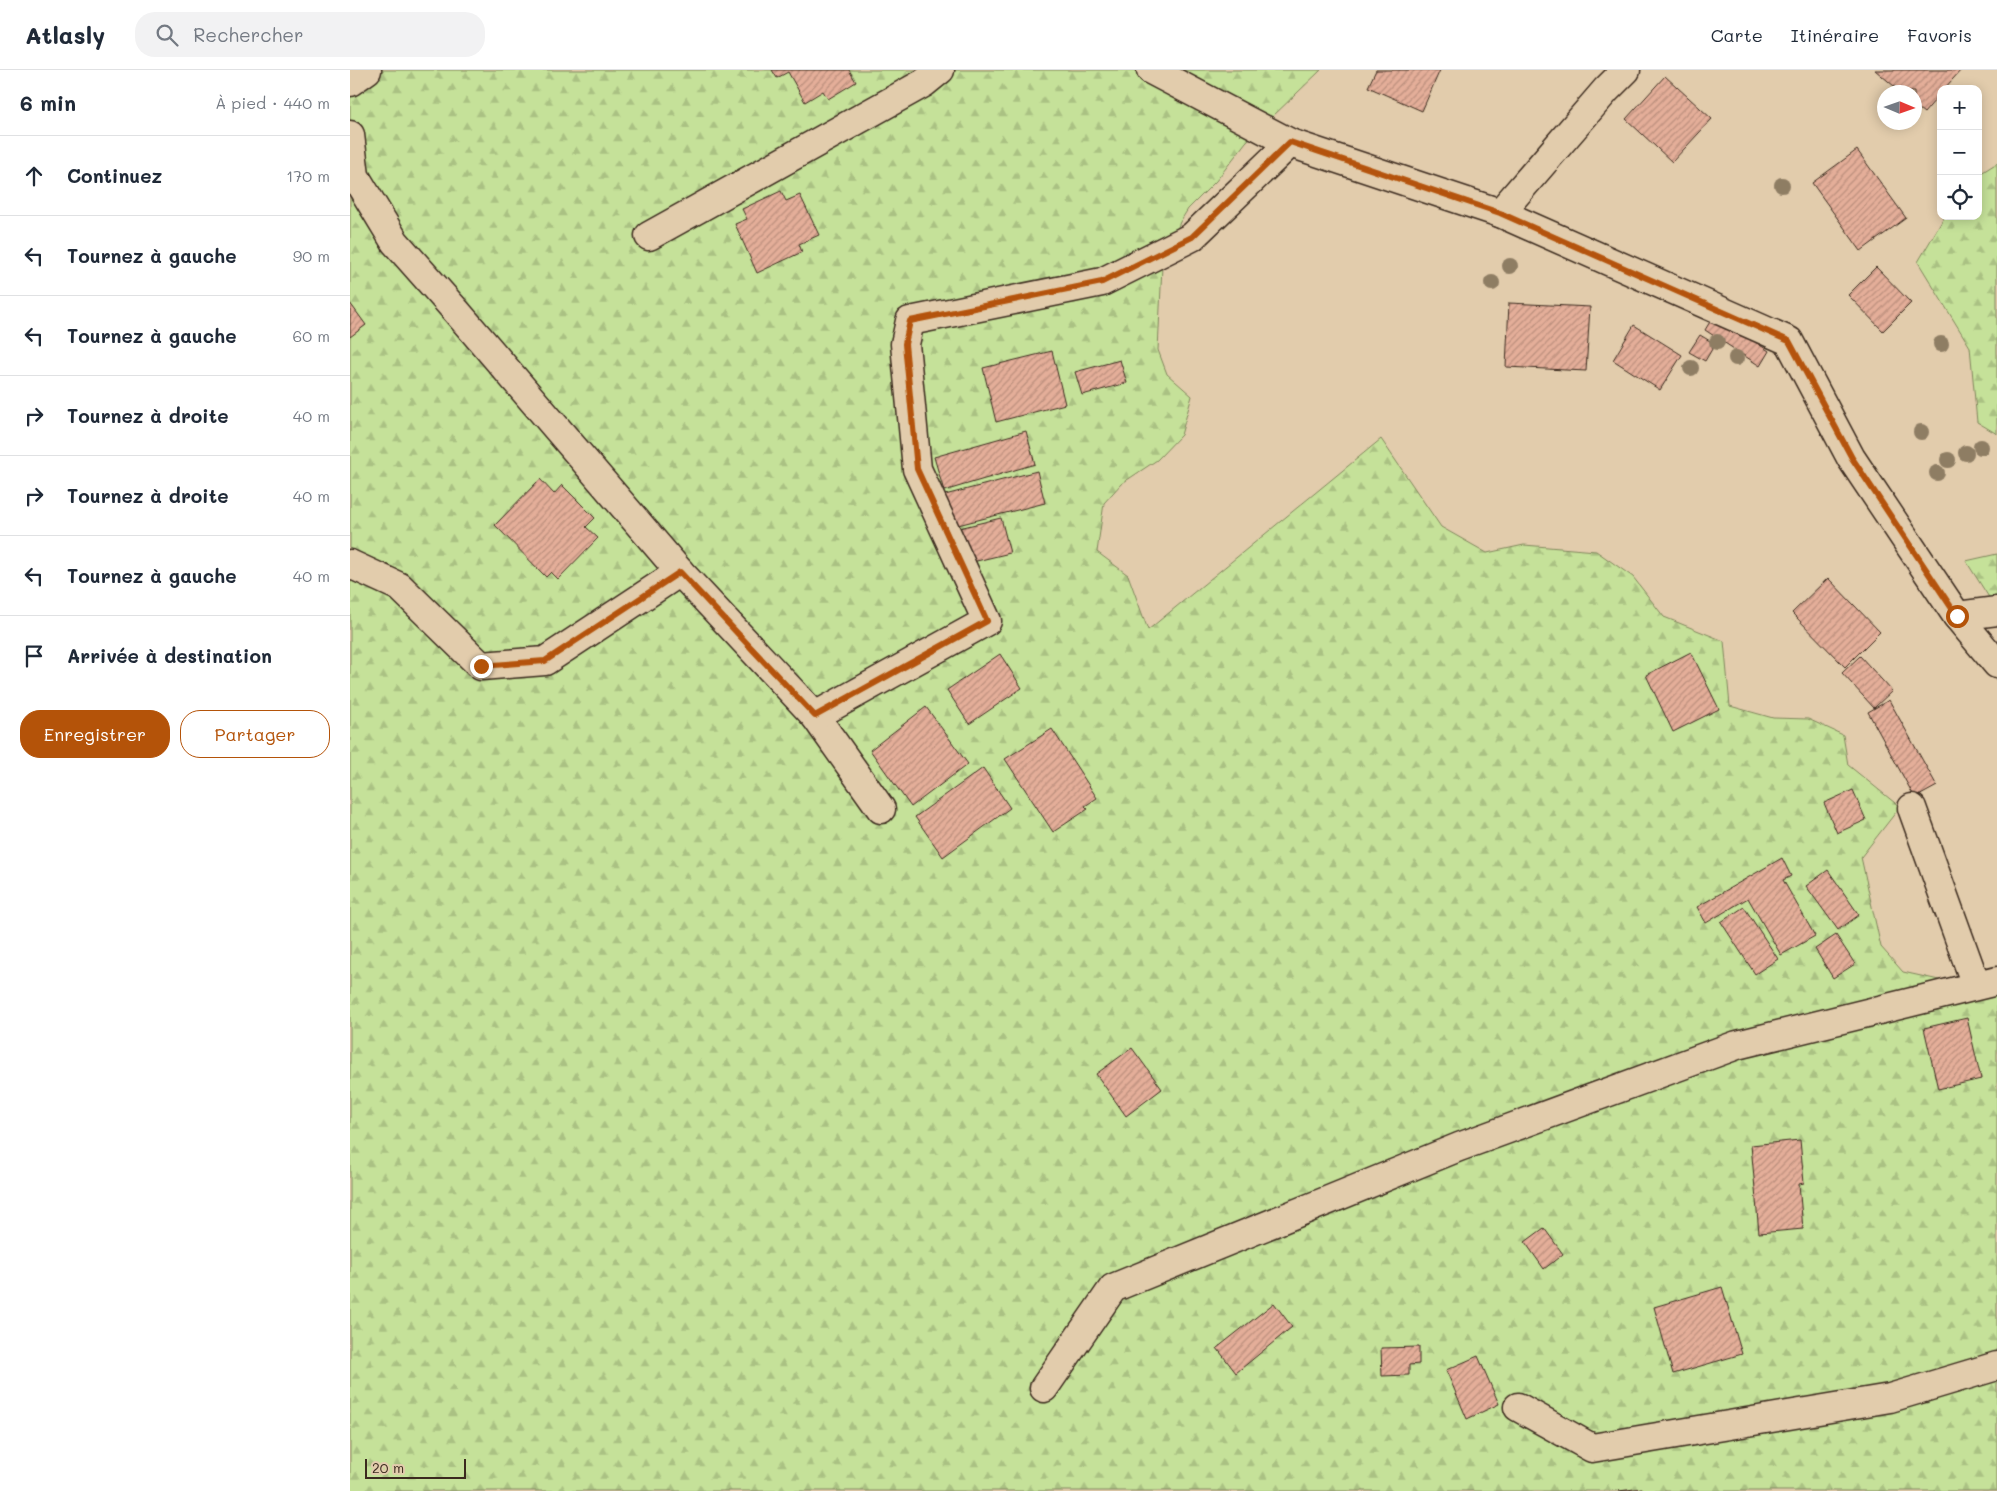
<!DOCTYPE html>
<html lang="fr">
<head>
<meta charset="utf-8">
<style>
	:root { --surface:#fff; --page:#f2f2f3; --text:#1f2937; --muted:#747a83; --line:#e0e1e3; --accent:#b45309 }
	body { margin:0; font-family:Mali,sans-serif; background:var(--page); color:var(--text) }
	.controls { position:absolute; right:15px; top:15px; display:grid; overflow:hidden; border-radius:10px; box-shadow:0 2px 12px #0003 }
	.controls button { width:45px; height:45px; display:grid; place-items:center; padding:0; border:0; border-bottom:1px solid var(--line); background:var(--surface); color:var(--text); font:25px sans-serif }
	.compass { position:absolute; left:1527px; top:15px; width:45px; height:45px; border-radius:50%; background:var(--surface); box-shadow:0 2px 12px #0003; rotate:92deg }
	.scale { position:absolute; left:15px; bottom:12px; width:101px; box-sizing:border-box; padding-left:5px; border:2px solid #3b2a1e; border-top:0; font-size:14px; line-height:18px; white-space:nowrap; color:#3b2a1e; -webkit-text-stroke:4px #e2ccac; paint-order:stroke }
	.stop { position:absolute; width:15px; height:15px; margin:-11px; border:4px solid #b45309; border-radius:50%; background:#fff }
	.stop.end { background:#b45309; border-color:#fff; box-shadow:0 1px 5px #0008 }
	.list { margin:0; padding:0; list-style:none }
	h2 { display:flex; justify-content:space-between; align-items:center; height:65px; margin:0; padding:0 20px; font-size:21px }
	h2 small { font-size:16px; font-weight:400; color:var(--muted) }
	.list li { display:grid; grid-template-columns:32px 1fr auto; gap:15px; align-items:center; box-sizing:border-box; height:80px; padding:0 20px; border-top:1px solid var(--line) }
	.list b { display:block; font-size:19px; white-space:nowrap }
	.list em { font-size:16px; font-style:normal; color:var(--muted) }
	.actions { display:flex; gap:10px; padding:15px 20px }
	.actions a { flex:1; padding:11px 0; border:1px solid var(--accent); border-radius:20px; text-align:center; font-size:18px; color:var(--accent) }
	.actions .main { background:var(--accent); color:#fff }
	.icon { flex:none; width:28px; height:28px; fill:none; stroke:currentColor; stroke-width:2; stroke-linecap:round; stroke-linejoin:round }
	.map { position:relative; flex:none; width:1647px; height:1421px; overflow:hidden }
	header { display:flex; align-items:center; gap:30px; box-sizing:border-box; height:70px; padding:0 25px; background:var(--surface); border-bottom:1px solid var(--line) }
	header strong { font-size:24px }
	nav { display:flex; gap:28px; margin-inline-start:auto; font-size:18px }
	.search { width:350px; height:45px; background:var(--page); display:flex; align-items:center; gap:12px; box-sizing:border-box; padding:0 18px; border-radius:20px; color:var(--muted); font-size:19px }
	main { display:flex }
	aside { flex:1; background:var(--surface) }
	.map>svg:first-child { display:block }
	.forest { fill:url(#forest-firs); stroke:#80865c }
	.building { fill:url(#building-hatch); stroke:#3b2a1e }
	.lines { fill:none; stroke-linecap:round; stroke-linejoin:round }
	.minor-casing { stroke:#3b2a1e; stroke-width:31 }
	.minor { stroke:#e2ccac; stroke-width:28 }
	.tree { fill:#8e7d64 }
	.route { stroke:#b45309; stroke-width:6 }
</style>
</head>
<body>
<header>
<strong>Atlasly</strong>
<div class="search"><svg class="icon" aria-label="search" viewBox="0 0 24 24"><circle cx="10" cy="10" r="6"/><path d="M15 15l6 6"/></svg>Rechercher</div>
<nav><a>Carte</a><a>Itinéraire</a><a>Favoris</a></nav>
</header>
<main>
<aside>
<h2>6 min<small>À pied · 440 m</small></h2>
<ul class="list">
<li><svg class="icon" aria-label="ahead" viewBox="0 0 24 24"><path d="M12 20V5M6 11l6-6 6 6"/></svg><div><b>Continuez</b></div><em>170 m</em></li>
<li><svg class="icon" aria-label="left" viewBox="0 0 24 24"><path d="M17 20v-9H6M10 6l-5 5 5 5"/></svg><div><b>Tournez à gauche</b></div><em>90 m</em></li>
<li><svg class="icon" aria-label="left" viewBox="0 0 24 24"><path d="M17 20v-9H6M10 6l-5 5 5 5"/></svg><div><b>Tournez à gauche</b></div><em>60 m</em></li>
<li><svg class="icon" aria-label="right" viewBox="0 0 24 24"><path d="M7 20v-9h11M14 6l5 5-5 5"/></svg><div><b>Tournez à droite</b></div><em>40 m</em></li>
<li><svg class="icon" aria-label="right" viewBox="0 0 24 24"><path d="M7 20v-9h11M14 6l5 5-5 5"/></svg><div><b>Tournez à droite</b></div><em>40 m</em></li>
<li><svg class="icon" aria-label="left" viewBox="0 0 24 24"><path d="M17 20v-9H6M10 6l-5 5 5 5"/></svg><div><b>Tournez à gauche</b></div><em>40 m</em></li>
<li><svg class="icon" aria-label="arrive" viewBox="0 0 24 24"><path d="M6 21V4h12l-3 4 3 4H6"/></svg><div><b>Arrivée à destination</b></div></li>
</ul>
<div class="actions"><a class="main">Enregistrer</a><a>Partager</a></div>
</aside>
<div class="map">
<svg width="1647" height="1421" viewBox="0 0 1647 1421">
	<defs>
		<pattern id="forest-firs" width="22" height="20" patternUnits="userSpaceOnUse" patternTransform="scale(1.25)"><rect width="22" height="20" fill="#c5e199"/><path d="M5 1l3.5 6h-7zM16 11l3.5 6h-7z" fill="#aac183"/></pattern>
		<pattern id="building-hatch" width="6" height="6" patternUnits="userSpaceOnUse" patternTransform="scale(1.25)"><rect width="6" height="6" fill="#e4ae99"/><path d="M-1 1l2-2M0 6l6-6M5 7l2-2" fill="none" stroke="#ba8e7c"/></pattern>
	</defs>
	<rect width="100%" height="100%" fill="#e2ccac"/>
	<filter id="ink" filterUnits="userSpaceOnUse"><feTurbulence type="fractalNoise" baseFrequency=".02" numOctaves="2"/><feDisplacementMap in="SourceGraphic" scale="10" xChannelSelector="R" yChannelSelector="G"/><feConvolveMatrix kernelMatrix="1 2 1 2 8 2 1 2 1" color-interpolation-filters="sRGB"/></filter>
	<g filter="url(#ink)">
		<g class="forest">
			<polygon points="0,0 971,0 896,72 866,111 838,139 830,152 812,196 808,280 817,304 842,326 831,365 807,390 771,414 754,433 747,482 778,505 798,560 1031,369 1091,457 1137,483 1174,475 1246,481 1283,507 1314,547 1374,571 1380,636 1423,648 1458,649 1493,665 1498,695 1550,737 1511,787 1531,877 1553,902 1616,916 1647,903 1647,1421 0,1421"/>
			<polygon points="1647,93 1647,364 1627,352 1620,277 1568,192 1595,146 1628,146 1628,105"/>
			<polygon points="1647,484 1647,540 1616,491"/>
		</g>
		<g class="building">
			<polygon points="422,0 499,0 506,12 478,29 473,21 455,32 438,2 427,8"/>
			<polygon points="1026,0 1090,0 1072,41 1018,17"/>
			<polygon points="1525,0 1611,0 1594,19 1591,19 1591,23 1574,43 1564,35 1564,22 1551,22"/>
			<polygon points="1315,6 1362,49 1322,92 1276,49"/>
			<polygon points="1507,80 1556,148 1511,181 1462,113"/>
			<polygon points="431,121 436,131 450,125 469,165 449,174 452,182 407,203 385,154 397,149 392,139"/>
			<polygon points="1526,197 1561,233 1533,261 1498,225"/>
			<polygon points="0,233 16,255 0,267"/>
			<polygon points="1159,233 1240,237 1236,301 1156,297"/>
			<polygon points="1364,245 1419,281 1410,296 1355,260"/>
			<polygon points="1284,255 1332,285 1310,320 1263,290"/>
			<polygon points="1350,265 1365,274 1355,291 1339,282"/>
			<polygon points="702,281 715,334 646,352 633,298"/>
			<polygon points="770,290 777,313 732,325 725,302"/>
			<polygon points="676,361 685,394 594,421 584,387"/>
			<polygon points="687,401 695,433 604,456 595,425"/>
			<polygon points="190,409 204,424 212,415 245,448 236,457 248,468 208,509 201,502 196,507 145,455"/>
			<polygon points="651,448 660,483 614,494 605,459"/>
			<polygon points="1478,508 1530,562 1495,597 1442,543"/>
			<polygon points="1341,582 1369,639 1323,662 1296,605"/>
			<polygon points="650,584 672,618 619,654 597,620"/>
			<polygon points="1510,586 1542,621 1524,638 1492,603"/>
			<polygon points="1539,630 1587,716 1565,728 1518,642"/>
			<polygon points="576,637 618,694 561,737 520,680"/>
			<polygon points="702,659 747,728 735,736 738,739 703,762 655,689"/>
			<polygon points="633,698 660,738 593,787 565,747"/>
			<polygon points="1503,720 1516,750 1487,763 1474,733"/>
			<polygon points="1432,788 1441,806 1433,810 1465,866 1431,885 1398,828 1356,853 1347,837"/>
			<polygon points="1478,800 1509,845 1488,860 1456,816"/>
			<polygon points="1394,837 1428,889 1405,904 1371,852"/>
			<polygon points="1486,865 1505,894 1483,908 1465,879"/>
			<polygon points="1617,948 1631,1009 1588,1019 1574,958"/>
			<polygon points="782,978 812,1019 776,1046 746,1004"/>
			<polygon points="1450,1070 1454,1113 1449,1114 1453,1159 1409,1163 1401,1075"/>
			<polygon points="1194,1158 1213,1184 1194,1199 1175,1172"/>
			<polygon points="1372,1217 1392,1284 1323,1304 1304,1237"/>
			<polygon points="924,1233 942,1257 886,1303 867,1278"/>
			<polygon points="1069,1277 1069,1294 1059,1295 1059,1305 1032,1306 1031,1278"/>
			<polygon points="1128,1286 1149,1334 1117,1349 1096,1300"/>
			<polygon points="1292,1418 1293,1421 1269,1421"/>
		</g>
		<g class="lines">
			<defs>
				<g id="minor">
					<polyline points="801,0 940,73 1150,143 1439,271 1501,388 1607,546 1647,541"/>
					<polyline points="0,12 17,0"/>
					<polyline points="0,65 5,106 45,172 107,242 330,502 465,646 531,739"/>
					<polyline points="1150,143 1256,20 1276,0"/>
					<polyline points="299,166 574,13 590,0"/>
					<polyline points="0,494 50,517 131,596 195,591 330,502"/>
					<polyline points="1607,546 1647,594"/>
					<polyline points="465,646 637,551 567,399 555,274 560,251 752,212 842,167 940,73"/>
					<polyline points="1562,738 1626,915"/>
					<polyline points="694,1318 763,1218 1109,1077 1387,975 1647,911"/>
					<polyline points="1168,1337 1242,1378 1540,1328 1647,1296"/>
				</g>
			</defs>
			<use href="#minor" class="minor-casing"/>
			<use href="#minor" class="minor"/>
		</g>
		<g class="tree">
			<circle cx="1432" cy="115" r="8"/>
			<circle cx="1160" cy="196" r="8"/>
			<circle cx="1142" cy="213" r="8"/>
			<circle cx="1367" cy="272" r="8"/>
			<circle cx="1591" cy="274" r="8"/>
			<circle cx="1386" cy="288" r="8"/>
			<circle cx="1341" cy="298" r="8"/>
			<circle cx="1571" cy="362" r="8"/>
			<circle cx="1631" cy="377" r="8"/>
			<circle cx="1616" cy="383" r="8"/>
			<circle cx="1598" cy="390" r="8"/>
			<circle cx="1587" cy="403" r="8"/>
		</g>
	</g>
	<g class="lines" filter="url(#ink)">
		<polyline class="route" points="131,596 195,591 330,502 465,646 637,551 567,399 555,274 560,251 752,212 842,167 940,72 1150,143 1439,271 1502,388 1607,546"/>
	</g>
</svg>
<div class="controls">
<button>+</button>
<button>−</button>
<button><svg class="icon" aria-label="locate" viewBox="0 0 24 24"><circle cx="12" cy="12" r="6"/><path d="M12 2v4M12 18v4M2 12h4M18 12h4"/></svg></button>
</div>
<svg class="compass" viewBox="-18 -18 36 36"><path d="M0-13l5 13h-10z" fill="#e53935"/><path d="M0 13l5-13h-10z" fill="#747a83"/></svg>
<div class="scale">20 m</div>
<div class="stop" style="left:1607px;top:546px"></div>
<div class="stop end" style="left:131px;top:596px"></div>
</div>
</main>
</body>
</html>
